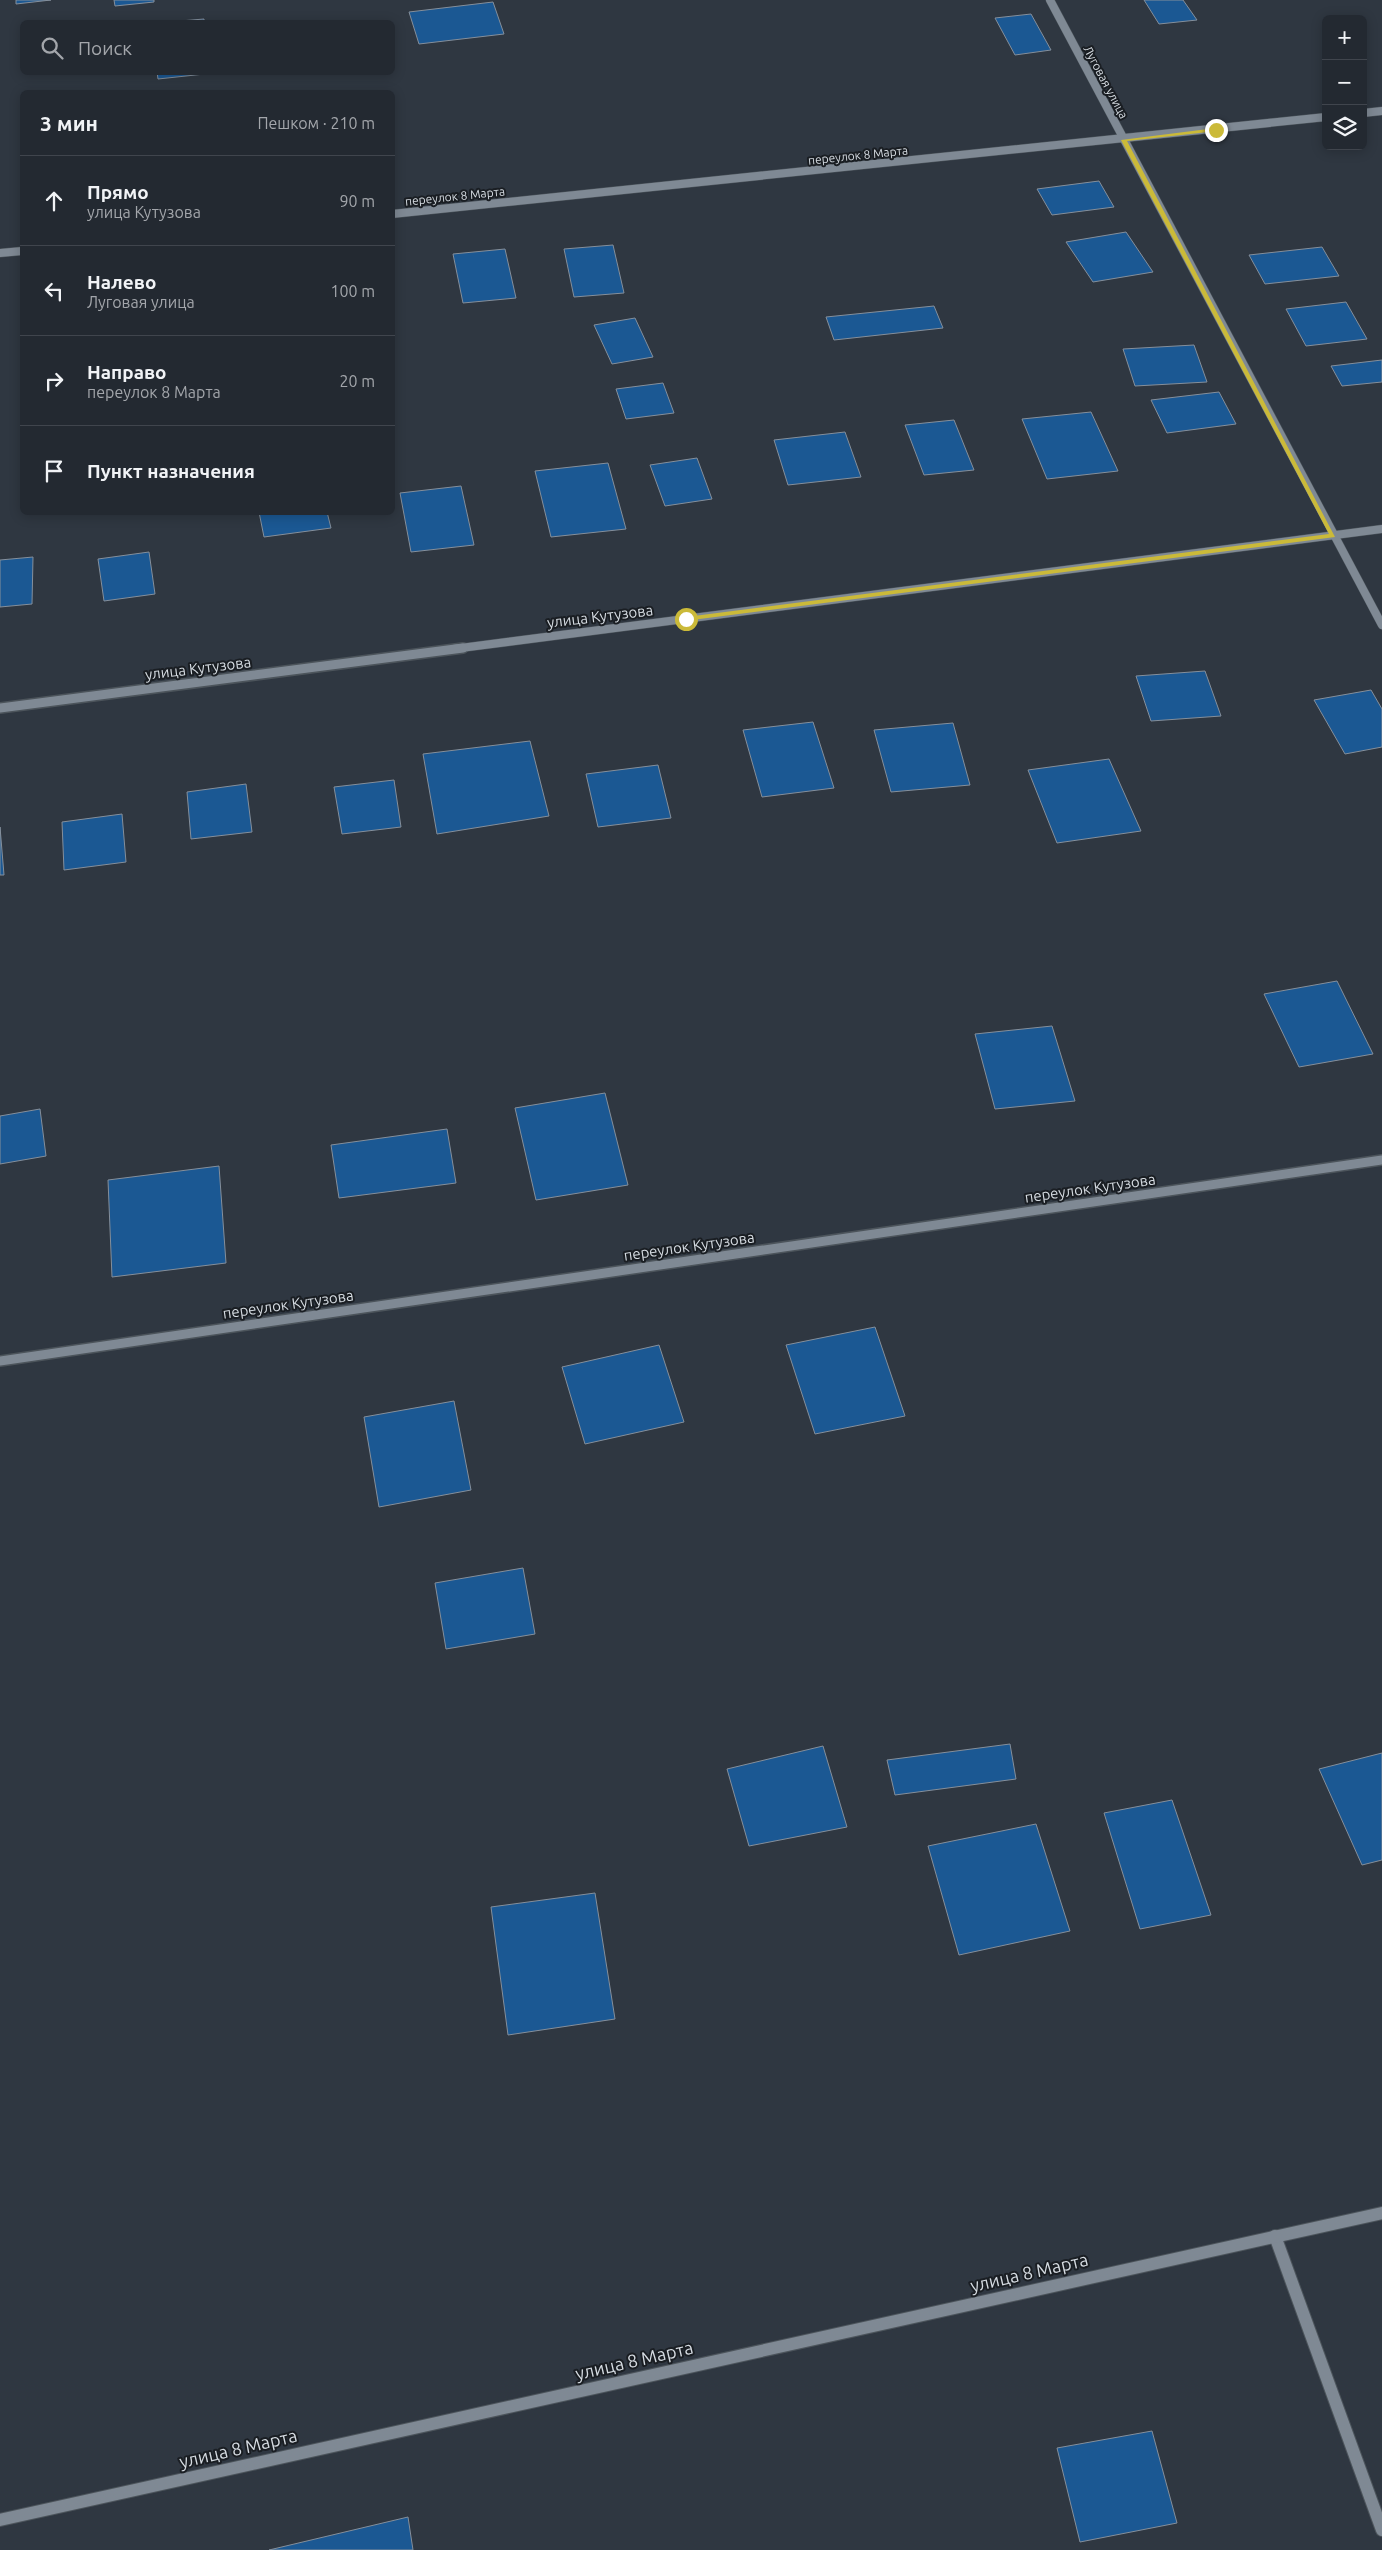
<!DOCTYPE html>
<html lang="ru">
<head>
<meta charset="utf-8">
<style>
	:root { --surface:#232931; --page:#2b3139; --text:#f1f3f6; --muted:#a3a6ab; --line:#40454d }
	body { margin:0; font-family:Ubuntu,sans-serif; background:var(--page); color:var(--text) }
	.controls { position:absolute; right:15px; top:15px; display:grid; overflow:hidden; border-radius:8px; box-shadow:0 2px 12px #0003 }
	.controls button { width:45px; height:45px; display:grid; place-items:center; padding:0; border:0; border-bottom:1px solid var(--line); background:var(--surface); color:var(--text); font:25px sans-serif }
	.stop { position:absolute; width:15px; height:15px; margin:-11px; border:4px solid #cbba39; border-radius:50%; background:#fff }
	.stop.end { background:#cbba39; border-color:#fff; box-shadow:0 1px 5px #0008 }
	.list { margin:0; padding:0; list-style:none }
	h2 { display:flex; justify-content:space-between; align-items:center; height:65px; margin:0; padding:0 20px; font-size:21px }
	h2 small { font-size:16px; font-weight:400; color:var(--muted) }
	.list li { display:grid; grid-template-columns:32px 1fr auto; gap:15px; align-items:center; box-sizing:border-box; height:90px; padding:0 20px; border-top:1px solid var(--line) }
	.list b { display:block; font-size:19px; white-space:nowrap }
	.list p { margin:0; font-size:16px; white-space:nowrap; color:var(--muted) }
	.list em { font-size:16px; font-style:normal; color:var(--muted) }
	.icon { flex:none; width:28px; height:28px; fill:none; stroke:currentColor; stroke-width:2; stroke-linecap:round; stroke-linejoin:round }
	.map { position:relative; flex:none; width:1382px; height:2550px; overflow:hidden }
	.search { position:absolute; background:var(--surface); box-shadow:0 2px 12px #0003; left:20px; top:20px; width:375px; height:55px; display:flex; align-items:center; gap:12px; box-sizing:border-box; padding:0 18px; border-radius:8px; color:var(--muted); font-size:19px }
	.panel { position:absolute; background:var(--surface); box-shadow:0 2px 12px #0003; left:20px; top:90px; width:375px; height:425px; border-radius:8px }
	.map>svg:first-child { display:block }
	.building { fill:#1b5893; stroke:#858f9b }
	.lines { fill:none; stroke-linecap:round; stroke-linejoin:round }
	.street-far2-casing { stroke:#4c545b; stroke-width:9 }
	.street-far1-casing { stroke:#4c545b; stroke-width:12 }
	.street-casing { stroke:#4c545b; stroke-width:14 }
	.street-far2 { stroke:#7f8994; stroke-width:8 }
	.street-far1 { stroke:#7f8994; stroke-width:9 }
	.street { stroke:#7f8994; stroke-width:12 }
	.route { fill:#cbba39 }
	.labels { text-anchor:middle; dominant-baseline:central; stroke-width:4; stroke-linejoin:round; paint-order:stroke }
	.far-street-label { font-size:12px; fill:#d6dce2; stroke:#1a1e23 }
	.street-label { font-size:15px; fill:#d6dce2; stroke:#1a1e23 }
	.near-street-label { font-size:18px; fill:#d6dce2; stroke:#1a1e23 }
</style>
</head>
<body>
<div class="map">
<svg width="1382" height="2550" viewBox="0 0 1382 2550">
	<rect width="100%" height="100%" fill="#2f3741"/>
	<g class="building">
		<polygon points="16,0 51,0 16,4"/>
		<polygon points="114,0 154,0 154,2 115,6"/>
		<polygon points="1144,0 1183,0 1197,20 1159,24"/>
		<polygon points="493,2 504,34 419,44 409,12"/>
		<polygon points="1031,14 1051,50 1015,55 995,18"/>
		<polygon points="204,19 204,22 168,22"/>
		<polygon points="157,72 214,72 214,73 158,79"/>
		<polygon points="1099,181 1114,207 1052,215 1037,189"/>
		<polygon points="1126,232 1153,272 1093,282 1066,242"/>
		<polygon points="613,245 624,293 574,297 564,249"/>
		<polygon points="1322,247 1339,276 1265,284 1249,255"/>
		<polygon points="505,249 516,298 463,303 453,254"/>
		<polygon points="1346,302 1367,339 1306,346 1286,309"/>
		<polygon points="934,306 943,328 834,340 826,317"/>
		<polygon points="635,318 653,357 612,364 594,325"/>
		<polygon points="1194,345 1207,382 1135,386 1123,349"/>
		<polygon points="1382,360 1382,382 1342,386 1331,366"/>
		<polygon points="663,383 674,413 626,419 616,389"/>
		<polygon points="1219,392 1236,424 1167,433 1151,400"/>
		<polygon points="1091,412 1118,471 1047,479 1022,419"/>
		<polygon points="954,420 974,470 924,475 905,425"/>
		<polygon points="845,432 861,477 788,485 774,440"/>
		<polygon points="697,458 712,499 665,506 650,465"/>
		<polygon points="608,463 626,529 551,537 535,471"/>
		<polygon points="461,486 474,545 411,552 400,493"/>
		<polygon points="259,512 327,512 331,528 264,537"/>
		<polygon points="149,552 155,594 104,601 98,559"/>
		<polygon points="33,557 32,604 0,607 0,560"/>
		<polygon points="1205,671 1221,716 1151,721 1136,676"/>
		<polygon points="1371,690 1382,709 1382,747 1345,754 1314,700"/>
		<polygon points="813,722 834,788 762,797 743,730"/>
		<polygon points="953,723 970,785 891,792 874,730"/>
		<polygon points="530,741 549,816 437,834 423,754"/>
		<polygon points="1109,759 1141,831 1057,843 1028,770"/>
		<polygon points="658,765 671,818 598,827 586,774"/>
		<polygon points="394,780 401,827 342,834 334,787"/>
		<polygon points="246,784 252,832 191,839 187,792"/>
		<polygon points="122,814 126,862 64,870 62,822"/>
		<polygon points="0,827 4,875 0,875"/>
		<polygon points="1337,981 1373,1054 1299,1067 1264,994"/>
		<polygon points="1052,1026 1075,1101 995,1109 975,1034"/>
		<polygon points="605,1093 628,1185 536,1200 515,1108"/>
		<polygon points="40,1109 46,1156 0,1164 0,1116"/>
		<polygon points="447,1129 456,1183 339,1198 331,1145"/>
		<polygon points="219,1166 226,1263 112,1277 108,1180"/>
		<polygon points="875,1327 905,1416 815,1434 786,1345"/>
		<polygon points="659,1345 684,1422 585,1444 562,1367"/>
		<polygon points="454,1401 471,1490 379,1507 364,1417"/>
		<polygon points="523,1568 535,1634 446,1649 435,1583"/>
		<polygon points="1010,1744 1016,1779 895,1795 887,1760"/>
		<polygon points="823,1746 847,1827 749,1846 727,1769"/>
		<polygon points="1382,1753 1382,1860 1362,1865 1319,1769"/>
		<polygon points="1172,1800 1211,1915 1140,1929 1104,1813"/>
		<polygon points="1036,1824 1070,1931 959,1955 928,1846"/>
		<polygon points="595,1893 615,2019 508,2035 491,1907"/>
		<polygon points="1152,2431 1177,2523 1080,2542 1057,2448"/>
		<polygon points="408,2517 413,2550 269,2550"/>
	</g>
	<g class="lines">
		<defs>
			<g id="street-far2">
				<polyline points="1050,0 1382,625"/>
				<polyline points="1363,113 1382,111"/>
				<polyline points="392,214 1326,117"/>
				<polyline points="0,253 22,251"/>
				<polyline points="453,649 1382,529"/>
			</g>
			<g id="street-far1">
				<polyline points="0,708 463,648"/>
				<polyline points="0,1361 1382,1160"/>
			</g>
			<g id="street">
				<polyline points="1275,2236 1382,2530"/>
				<polyline points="0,2520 1382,2213"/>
			</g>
		</defs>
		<use href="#street-far2" class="street-far2-casing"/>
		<use href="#street-far1" class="street-far1-casing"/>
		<use href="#street" class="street-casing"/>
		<use href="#street-far2" class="street-far2"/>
		<use href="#street-far1" class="street-far1"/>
		<use href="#street" class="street"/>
	</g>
	<polygon class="route" points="1216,128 1217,131 1127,141 1335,537 684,621 686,617 1329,534 1121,140"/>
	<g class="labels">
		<g class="far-street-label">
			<text transform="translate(1106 82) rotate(62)">Луговая улица</text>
			<text transform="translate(858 155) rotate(-6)">переулок 8 Марта</text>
			<text transform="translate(455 196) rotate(-6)">переулок 8 Марта</text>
		</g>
		<g class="street-label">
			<text transform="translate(600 616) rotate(-7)">улица Кутузова</text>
			<text transform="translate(198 668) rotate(-7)">улица Кутузова</text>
			<text transform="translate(1090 1188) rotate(-8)">переулок Кутузова</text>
			<text transform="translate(689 1246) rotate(-8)">переулок Кутузова</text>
			<text transform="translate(288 1304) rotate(-8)">переулок Кутузова</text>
		</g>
		<g class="near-street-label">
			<text transform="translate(1029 2272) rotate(-13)">улица 8 Марта</text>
			<text transform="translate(634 2360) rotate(-13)">улица 8 Марта</text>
			<text transform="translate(238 2448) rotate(-13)">улица 8 Марта</text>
		</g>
	</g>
</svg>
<div class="controls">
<button>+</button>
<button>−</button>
<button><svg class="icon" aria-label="layers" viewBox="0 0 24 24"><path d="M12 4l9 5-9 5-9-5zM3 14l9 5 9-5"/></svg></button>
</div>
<div class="stop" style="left:686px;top:619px"></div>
<div class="stop end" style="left:1216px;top:130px"></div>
<div class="search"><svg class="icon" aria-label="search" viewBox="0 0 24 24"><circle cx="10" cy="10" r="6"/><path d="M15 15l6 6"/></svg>Поиск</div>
<section class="panel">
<h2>3 мин<small>Пешком · 210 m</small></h2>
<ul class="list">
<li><svg class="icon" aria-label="ahead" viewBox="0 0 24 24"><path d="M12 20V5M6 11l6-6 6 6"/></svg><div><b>Прямо</b><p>улица Кутузова</p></div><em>90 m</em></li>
<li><svg class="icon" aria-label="left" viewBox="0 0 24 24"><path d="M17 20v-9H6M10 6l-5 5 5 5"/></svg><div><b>Налево</b><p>Луговая улица</p></div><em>100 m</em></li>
<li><svg class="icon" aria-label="right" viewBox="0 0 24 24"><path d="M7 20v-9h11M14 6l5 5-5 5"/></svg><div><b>Направо</b><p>переулок 8 Марта</p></div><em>20 m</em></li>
<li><svg class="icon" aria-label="arrive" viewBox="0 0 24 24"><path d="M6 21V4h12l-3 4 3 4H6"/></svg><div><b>Пункт назначения</b></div></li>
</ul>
</section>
</div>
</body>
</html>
